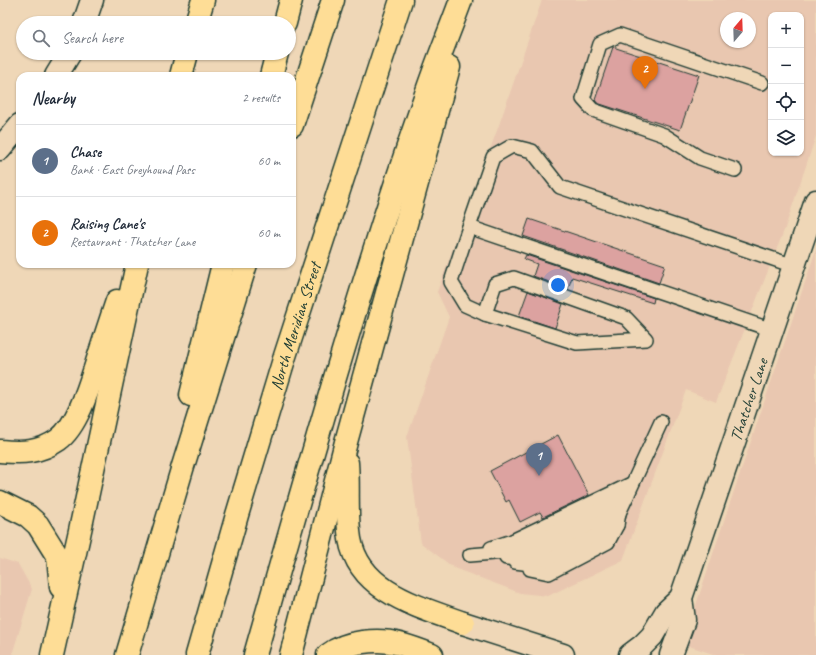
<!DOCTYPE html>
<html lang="en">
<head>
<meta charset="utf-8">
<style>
	:root { --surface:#fff; --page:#f2f2f3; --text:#1f2937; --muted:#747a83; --line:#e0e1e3; --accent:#d1495b }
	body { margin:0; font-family:Caveat,sans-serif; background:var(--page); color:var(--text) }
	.controls { position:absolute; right:12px; top:12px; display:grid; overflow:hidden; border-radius:8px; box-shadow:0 1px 3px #0004 }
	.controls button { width:36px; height:36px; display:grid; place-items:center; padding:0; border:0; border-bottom:1px solid var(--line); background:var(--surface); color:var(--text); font:20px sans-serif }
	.compass { position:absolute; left:720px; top:12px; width:36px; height:36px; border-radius:50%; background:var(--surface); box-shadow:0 1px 3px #0004; rotate:19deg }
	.you { position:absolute; left:558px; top:285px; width:14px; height:14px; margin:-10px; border:3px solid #fff; border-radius:50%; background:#1a73e8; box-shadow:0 0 0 6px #1a73e833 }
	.badge { display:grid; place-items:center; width:26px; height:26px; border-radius:50%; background:var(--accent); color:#fff; font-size:13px; font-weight:700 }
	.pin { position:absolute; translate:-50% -33px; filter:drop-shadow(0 1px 2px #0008) }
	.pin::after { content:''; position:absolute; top:21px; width:14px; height:12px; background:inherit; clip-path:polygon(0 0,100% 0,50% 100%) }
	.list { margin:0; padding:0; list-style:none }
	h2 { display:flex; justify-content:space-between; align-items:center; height:52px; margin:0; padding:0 16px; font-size:17px }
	h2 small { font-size:13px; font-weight:400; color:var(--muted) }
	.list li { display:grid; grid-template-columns:26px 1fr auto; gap:12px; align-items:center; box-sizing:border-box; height:72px; padding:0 16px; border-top:1px solid var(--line) }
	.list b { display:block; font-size:15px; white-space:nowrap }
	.list p { margin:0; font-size:13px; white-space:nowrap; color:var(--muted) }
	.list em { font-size:13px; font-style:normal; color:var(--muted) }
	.icon { flex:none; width:22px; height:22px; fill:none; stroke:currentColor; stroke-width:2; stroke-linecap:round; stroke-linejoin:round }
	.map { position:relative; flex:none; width:816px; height:655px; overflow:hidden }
	.search { position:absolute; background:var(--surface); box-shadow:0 1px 3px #0004; left:16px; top:16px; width:280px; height:44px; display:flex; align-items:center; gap:10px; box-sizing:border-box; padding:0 14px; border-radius:22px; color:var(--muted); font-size:15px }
	.panel { position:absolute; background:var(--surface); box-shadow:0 1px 3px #0004; left:16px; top:72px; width:280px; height:196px; border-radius:12px }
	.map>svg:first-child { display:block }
	.built { fill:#e9c7b0; fill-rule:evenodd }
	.building { fill:#dca2a0; stroke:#1f3d34 }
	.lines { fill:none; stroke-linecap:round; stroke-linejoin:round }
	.lane-casing { stroke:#1f3d34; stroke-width:16 }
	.street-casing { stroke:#1f3d34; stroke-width:25 }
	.secondary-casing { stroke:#1f3d34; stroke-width:25 }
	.highway-casing { stroke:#1f3d34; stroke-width:25 }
	.lane { stroke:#efd7b7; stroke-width:13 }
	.street { stroke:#efd7b7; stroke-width:22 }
	.secondary { stroke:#efd7b7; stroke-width:22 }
	.highway { stroke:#fedd96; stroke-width:22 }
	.labels { text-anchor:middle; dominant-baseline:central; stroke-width:3; stroke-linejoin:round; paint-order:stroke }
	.street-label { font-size:17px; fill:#1f3d34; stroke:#efd7b7 }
</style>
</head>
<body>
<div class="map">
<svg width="816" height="655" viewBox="0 0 816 655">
	<rect width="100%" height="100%" fill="#efd7b7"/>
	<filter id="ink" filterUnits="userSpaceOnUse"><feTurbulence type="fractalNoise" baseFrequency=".025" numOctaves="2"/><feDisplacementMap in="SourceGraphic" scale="8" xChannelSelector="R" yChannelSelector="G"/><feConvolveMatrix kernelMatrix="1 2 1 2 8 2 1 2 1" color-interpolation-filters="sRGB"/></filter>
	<g filter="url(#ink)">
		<g class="built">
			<path d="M542,0H816V136L785,228L716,402L686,390L623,560L548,596L520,593L454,568L421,543L407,437L449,317L437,292L499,125ZM771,15H801V153H771ZM726,18H750V42H726Z"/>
			<polygon points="816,250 816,655 716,655 683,644 730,503"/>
			<polygon points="0,558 18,564 32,589 12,655 0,655"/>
		</g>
		<g class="building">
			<polygon points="613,47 699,75 680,130 597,103 595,100"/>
			<polygon points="529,219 665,265 659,283 523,236"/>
			<polygon points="526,255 654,298 653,303 572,277 568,289 533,276 537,264 524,259"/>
			<polygon points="528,291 563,304 555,328 519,316"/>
			<polygon points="558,435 589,495 543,517 540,512 520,522 509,500 506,502 490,471"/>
		</g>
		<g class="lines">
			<defs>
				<g id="lane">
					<polyline points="735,170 700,158 664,135 593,110 583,99 600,44 620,35 762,83"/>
					<polyline points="469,227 451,282 465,305 485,314"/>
					<polygon points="514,278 626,318 646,339 577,343 485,314 495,284"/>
					<polyline points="772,330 469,227 493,157 512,146 532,151 560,187 794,266"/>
					<polyline points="491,548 512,541 631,484"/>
					<polyline points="470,555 518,551 627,496 661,422"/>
					<polyline points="506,558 524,559 619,513 627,496"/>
					<polyline points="515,562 539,565 617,525 619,513"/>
					<polyline points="530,569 549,573 608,542 617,525"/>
				</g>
				<g id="street">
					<polyline points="84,23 92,0"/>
					<polyline points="56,76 70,53"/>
					<polyline points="0,149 20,125"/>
					<polyline points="630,655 642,646 652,636 666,612 681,598"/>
					<path id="s1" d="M671,655L684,620L681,598L816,201"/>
				</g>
				<polyline id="secondary" points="463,623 563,655"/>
				<g id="highway">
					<polyline points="196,23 203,0"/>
					<polyline points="285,23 291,0"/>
					<polyline points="181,76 187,53"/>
					<polyline points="271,76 277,53"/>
					<polyline points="292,125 333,0"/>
					<polyline points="191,395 223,264"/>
					<path d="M0,451C22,453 39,453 58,440C79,425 91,380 99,356C105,337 111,319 117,301"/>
					<path d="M347,463C349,488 346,514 350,539C359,592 420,607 463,623"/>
					<polyline points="0,502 28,516 38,525 58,557 61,587"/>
					<polyline points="52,655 79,535 137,264"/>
					<polyline points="127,655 183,466 246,264"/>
					<path id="s2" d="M197,655L237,515L285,356L401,0"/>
					<path d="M255,655C308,469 360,283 424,100C435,66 449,33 461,0"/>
					<polyline points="291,655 346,442 449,67"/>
					<path d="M328,655C346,641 378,638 400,644C411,647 422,651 432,655"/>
				</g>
			</defs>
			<use href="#lane" class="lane-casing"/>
			<use href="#street" class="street-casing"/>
			<use href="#secondary" class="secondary-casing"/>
			<use href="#highway" class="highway-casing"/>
			<use href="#lane" class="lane"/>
			<use href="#street" class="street"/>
			<use href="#secondary" class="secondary"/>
			<use href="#highway" class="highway"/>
		</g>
	</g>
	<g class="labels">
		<g class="street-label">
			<text stroke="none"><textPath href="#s2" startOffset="343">North Meridian Street</textPath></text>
			<text stroke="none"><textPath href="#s1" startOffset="269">Thatcher Lane</textPath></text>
		</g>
	</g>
</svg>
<div class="controls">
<button>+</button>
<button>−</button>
<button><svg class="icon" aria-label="locate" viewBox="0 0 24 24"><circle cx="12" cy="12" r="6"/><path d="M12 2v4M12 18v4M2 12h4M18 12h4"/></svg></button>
<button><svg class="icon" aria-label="layers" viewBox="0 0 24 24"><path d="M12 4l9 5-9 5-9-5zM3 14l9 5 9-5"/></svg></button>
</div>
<svg class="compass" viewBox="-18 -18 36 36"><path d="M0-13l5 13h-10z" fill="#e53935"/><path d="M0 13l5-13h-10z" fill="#747a83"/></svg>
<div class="you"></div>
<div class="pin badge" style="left:539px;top:476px;background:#5c6f8a">1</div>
<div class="pin badge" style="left:645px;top:89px;background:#e8710a">2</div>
<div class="search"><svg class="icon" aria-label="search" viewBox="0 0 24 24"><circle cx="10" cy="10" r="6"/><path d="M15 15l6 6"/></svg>Search here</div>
<section class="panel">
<h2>Nearby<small>2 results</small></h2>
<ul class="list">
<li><span class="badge" style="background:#5c6f8a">1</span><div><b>Chase</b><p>Bank · East Greyhound Pass</p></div><em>60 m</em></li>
<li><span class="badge" style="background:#e8710a">2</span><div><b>Raising Cane's</b><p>Restaurant · Thatcher Lane</p></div><em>60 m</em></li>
</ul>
</section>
</div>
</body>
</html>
